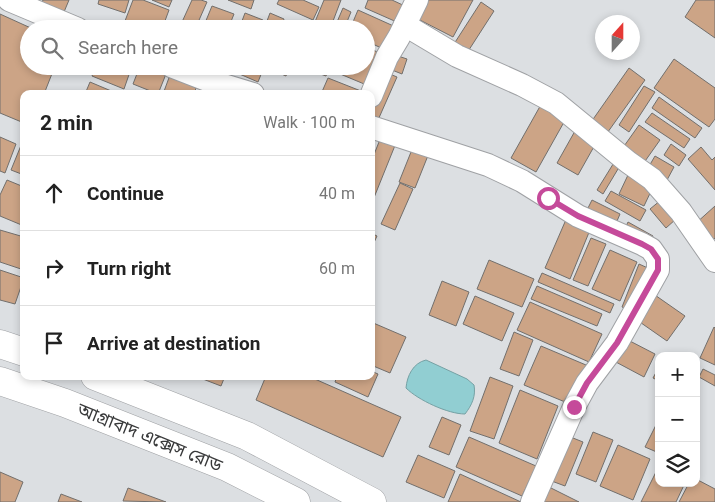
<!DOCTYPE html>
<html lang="en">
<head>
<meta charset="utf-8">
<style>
	:root { --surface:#fff; --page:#f6f6f6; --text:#222; --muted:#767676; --line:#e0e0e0 }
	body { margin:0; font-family:Roboto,"Noto Sans Bengali",sans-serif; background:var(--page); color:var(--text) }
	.controls { position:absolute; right:15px; bottom:15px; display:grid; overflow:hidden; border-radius:10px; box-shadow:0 2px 8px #0003 }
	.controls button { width:45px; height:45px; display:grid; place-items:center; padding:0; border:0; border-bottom:1px solid var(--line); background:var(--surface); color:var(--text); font:25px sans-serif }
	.compass { position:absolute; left:595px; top:15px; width:45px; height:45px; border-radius:50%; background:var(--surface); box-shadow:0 2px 8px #0003; rotate:21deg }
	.stop { position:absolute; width:15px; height:15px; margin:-11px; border:4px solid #c54a9a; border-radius:50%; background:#fff }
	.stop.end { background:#c54a9a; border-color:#fff; box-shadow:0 1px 5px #0008 }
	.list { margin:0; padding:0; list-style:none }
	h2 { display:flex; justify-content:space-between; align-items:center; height:65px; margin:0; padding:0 20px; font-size:21px }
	h2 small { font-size:16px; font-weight:400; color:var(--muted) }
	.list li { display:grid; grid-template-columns:32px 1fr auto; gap:15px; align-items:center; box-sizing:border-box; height:75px; padding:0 20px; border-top:1px solid var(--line) }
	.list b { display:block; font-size:19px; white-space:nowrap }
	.list em { font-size:16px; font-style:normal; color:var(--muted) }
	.icon { flex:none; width:28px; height:28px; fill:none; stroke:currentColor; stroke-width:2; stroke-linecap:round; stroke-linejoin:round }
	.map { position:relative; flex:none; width:715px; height:502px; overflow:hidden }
	.search { position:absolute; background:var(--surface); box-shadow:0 2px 8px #0003; left:20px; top:20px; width:355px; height:55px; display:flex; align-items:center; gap:12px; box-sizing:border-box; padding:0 18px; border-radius:28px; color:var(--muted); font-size:19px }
	.panel { position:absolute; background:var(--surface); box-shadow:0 2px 8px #0003; left:20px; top:90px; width:355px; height:290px; border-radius:10px }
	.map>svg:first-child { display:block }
	.water { fill:#91ced2; stroke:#76a1a4 }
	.building { fill:#cca486; stroke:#726f6c }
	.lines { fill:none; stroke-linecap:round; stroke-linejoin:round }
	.minor-casing { stroke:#9fa1a4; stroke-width:24 }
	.major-casing { stroke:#9fa1a4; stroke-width:29 }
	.minor { stroke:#fff; stroke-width:22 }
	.major { stroke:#fff; stroke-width:28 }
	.route { stroke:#c54a9a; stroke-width:6 }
	.labels { text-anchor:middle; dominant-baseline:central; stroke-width:5; stroke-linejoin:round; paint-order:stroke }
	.street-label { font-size:18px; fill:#38393a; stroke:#fff }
</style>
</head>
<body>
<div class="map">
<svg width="715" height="502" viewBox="0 0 715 502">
	<rect width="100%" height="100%" fill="#dcdfe2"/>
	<path class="water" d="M426,360L467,379L474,385C476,396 472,405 465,414C448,414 418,400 406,388C407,376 413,363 426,360Z"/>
	<g class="building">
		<polygon points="43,0 69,0 64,12 41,4"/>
		<polygon points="99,0 129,0 125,13 98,4"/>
		<polygon points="133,0 143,0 169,10 162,29 145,29 125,21"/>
		<polygon points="152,0 172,0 169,7"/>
		<polygon points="192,0 201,0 207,2 196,27 182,22"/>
		<polygon points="228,0 254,0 251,9"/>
		<polygon points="279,0 303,0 319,7 313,20 277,4"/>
		<polygon points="324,0 341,0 330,29 312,29"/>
		<polygon points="368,0 392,0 407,7 399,23 365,8"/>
		<polygon points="423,0 473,0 453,37 414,17"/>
		<polygon points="696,0 715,0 715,38 685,17"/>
		<polygon points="481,2 494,11 465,56 452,47"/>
		<polygon points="212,6 234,14 228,29 220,29 205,23"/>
		<polygon points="343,8 351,12 344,29 334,29"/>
		<polygon points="358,10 398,28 388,51 366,41 366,29 350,29"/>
		<polygon points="245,13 263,20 260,29 239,29"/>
		<polygon points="270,13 284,19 281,29 264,29"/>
		<polygon points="0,14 33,29 29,29 29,66 55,66 44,94 24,94 24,123 0,113"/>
		<polygon points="366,47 382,54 369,86 333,71 335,66 366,66"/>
		<polygon points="392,54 407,59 402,74 387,68"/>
		<polygon points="674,59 715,88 715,119 709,127 654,88"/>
		<polygon points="96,66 132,66 124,89 92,76"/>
		<polygon points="140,66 162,66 168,69 158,94 133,84"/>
		<polygon points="221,66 263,66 264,67 258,82"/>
		<polygon points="273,66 290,66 286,76 272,70"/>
		<polygon points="300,66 312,66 310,70"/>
		<polygon points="318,66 330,66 326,76 315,72"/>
		<polygon points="629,68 645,80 605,136 589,125"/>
		<polygon points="385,72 397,77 378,120 371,118 371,104"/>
		<polygon points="170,75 197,85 194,94 163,94"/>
		<polygon points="328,78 366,93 365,94 321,94"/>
		<polygon points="90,82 116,93 116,94 85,94"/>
		<polygon points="644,86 655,92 629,132 619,125"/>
		<polygon points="659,97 702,128 695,138 652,108"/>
		<polygon points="543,101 568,115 536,172 511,158"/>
		<polygon points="652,113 690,139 684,148 645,122"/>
		<polygon points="639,125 660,140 643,164 622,149"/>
		<polygon points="575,131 596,143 578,175 557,163"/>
		<polygon points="0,137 16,144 5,173 0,171"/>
		<polygon points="381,137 396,143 371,205 371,162"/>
		<polygon points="415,142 431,148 415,188 399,182"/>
		<polygon points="22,143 24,144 24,175 11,170"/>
		<polygon points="671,144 686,155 679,166 664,155"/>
		<polygon points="701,147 712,160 715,157 715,190 688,159"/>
		<polygon points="655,156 674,167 667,180 648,168"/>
		<polygon points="615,161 621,164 603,194 597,190"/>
		<polygon points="628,175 653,187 644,206 619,194"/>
		<polygon points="7,180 24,187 24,226 0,216 0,195"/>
		<polygon points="400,183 413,189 395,230 381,224"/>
		<polygon points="611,191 646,210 640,221 605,201"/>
		<polygon points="592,200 620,214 614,228 585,214"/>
		<polygon points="661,200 676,219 666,228 650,209"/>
		<polygon points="715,206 715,238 712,241 695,224"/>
		<polygon points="568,215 592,225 570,279 545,268"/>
		<polygon points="628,222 653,236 649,245 624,231"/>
		<polygon points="0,230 24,237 24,261 21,269 0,262"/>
		<polygon points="371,233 377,236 371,249"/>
		<polygon points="591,238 606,244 588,286 573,280"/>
		<polygon points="610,250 637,262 620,301 592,289"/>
		<polygon points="489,260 534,279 522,307 477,289"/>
		<polygon points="639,264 650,269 632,311 622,307"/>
		<polygon points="0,270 24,278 15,304 0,300"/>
		<polygon points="542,273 614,304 610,313 538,282"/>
		<polygon points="442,281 469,292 456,326 429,315"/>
		<polygon points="537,286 602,314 597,326 531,299"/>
		<polygon points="652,293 685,316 667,341 634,318"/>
		<polygon points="475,296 514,313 502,341 463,324"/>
		<polygon points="530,302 602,334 589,362 517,330"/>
		<polygon points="371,322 406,337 390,373 371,365"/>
		<polygon points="714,327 715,328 715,365 700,358"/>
		<polygon points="514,332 533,340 519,376 500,369"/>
		<polygon points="626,339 655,354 644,377 614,361"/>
		<polygon points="541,346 586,365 570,404 524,385"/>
		<polygon points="659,367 659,381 653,378"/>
		<polygon points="703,369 715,375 715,386 699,377"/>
		<polygon points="371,371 378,374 368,397 335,382 337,376 357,376 362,378 363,376 371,376"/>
		<polygon points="195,376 225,376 221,386"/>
		<polygon points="266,376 308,376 401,417 383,457 256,400"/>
		<polygon points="490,377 513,386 494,439 470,431"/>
		<polygon points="520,390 558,406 537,459 499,443"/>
		<polygon points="442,417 461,425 449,455 429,447"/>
		<polygon points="659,419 659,453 645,447"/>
		<polygon points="593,432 613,440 596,482 576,474"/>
		<polygon points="568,436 583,442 565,486 549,480"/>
		<polygon points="469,437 536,466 522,496 456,467"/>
		<polygon points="618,445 650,459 633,500 600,486"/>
		<polygon points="418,455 455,471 444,498 406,482"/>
		<polygon points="659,466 659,483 685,483 676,502 641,502"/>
		<polygon points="0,472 23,482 15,502 0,502"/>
		<polygon points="460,474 521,502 448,502"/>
		<polygon points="696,479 715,489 715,502 679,502 689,483 696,483"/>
		<polygon points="545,485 579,502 536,502"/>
		<polygon points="128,488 166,502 123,501"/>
		<polygon points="61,494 82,502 58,502"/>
	</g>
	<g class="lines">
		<defs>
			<g id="minor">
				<polyline points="9,0 78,29"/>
				<polyline points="405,25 457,56 522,85 556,103 628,162 652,179 681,212 715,261"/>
				<polyline points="171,66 207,80 253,94"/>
				<polyline points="371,96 387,57 399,37 417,0"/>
				<polyline points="371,127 488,165 522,181 578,216 642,244 651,249 658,259 658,270 617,343 587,383 574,407 532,502"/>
			</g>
			<g id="major">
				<polyline points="0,344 24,352"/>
				<polyline points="95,376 247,436 372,502"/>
				<polyline points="0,381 65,403 227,467 296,502"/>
			</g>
		</defs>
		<use href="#minor" class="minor-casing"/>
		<use href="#major" class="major-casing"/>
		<use href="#minor" class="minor"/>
		<use href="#major" class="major"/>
	</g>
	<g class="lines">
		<polyline class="route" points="548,198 578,216 642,244 651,249 658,259 658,270 617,343 587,383 574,407"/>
	</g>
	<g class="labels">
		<g class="street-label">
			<text transform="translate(150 437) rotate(22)">আগ্রাবাদ এক্সেস রোড</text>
		</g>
	</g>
</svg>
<div class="controls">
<button>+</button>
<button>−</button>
<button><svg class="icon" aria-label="layers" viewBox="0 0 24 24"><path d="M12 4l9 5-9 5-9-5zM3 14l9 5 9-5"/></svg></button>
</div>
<svg class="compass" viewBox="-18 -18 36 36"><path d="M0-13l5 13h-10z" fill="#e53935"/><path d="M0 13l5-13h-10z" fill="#767676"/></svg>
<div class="stop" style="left:548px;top:198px"></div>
<div class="stop end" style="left:574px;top:407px"></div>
<div class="search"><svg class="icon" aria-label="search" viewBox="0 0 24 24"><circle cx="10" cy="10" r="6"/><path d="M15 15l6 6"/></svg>Search here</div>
<section class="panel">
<h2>2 min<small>Walk · 100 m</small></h2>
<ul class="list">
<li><svg class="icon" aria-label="ahead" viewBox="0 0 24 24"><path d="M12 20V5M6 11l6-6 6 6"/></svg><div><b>Continue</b></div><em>40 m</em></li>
<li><svg class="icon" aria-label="right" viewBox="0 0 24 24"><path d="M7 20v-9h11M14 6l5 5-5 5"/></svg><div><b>Turn right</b></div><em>60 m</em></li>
<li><svg class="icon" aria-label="arrive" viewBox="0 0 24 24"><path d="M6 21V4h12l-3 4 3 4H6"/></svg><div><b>Arrive at destination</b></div></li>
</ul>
</section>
</div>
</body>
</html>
